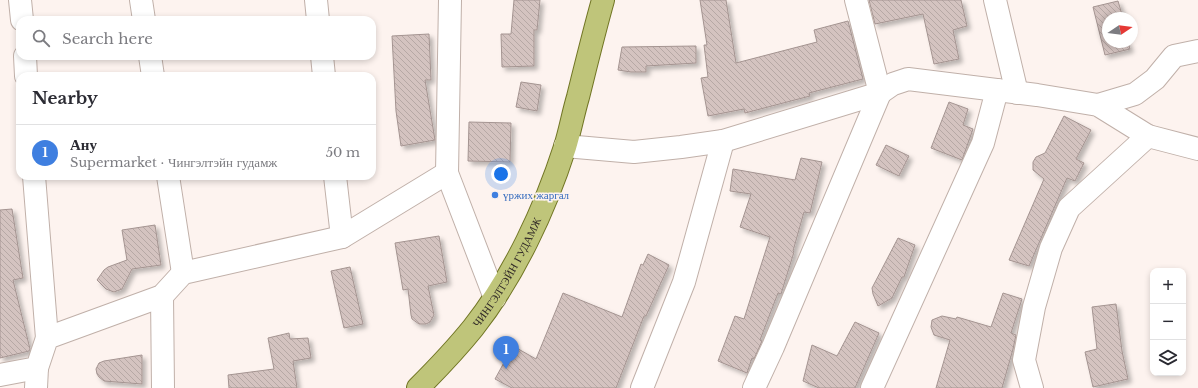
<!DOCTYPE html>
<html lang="en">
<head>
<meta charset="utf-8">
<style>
	:root { --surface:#fff; --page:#f2f2f3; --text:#2b2b33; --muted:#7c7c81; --line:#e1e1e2; --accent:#26667a }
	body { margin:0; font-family:"Libre Baskerville",serif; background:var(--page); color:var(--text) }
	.controls { position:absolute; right:12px; bottom:12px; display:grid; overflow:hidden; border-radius:8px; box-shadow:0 2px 6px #0003 }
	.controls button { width:36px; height:36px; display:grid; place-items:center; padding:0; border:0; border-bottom:1px solid var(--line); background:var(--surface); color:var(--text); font:20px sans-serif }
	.compass { position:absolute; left:1102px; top:12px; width:36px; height:36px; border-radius:50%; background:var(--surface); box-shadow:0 2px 6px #0003; rotate:77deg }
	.you { position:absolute; left:501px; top:174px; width:14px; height:14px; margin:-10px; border:3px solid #fff; border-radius:50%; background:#1a73e8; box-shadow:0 0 0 6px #1a73e833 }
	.badge { display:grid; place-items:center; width:26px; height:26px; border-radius:50%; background:var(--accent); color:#fff; font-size:13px; font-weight:700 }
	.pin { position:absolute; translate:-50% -33px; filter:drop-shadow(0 1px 2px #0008) }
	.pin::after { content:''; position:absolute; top:21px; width:14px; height:12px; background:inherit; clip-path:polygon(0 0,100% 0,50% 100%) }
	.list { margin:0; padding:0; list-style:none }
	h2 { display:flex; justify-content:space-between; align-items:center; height:52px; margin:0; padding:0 16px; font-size:17px }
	h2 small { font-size:13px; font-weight:400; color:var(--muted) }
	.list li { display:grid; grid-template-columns:26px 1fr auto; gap:12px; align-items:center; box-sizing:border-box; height:56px; padding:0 16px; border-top:1px solid var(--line) }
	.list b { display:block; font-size:15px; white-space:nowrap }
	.list p { margin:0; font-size:13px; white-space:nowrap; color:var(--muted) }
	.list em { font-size:13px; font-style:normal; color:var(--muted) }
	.icon { flex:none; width:22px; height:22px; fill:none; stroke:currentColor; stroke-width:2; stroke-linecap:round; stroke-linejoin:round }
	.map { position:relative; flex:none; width:1198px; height:388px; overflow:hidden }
	.search { position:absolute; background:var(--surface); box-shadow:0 2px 6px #0003; left:16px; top:16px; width:360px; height:44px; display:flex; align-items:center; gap:10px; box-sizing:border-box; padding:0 14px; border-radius:12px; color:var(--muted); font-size:15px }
	.panel { position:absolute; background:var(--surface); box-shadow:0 2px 6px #0003; left:16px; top:72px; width:360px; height:108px; border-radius:12px }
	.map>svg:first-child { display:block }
	.building { fill:url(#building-back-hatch); stroke:#a49491; filter:url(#shadow) }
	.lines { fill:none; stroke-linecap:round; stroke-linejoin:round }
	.minor-casing { stroke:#c0b0a9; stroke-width:24 }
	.major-casing { stroke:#717524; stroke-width:24 }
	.minor { stroke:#fff; stroke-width:22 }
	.major { stroke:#bfc57a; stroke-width:22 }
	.shop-dot { fill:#3f7fe0; stroke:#fdf3ef; stroke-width:1.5 }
	.labels { text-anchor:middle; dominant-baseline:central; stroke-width:3; stroke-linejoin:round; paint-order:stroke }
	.shop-label { font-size:11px; fill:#366cbe; stroke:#fdf3ef; text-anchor:start }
	.street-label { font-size:11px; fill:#302927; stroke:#fdf3ef }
</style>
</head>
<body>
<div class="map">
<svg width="1198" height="388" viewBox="0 0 1198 388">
	<defs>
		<pattern id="building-back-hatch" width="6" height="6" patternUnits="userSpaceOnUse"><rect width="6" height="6" fill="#d4c3c0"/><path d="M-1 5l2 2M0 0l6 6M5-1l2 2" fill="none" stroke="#b6a8a5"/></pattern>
		<filter id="shadow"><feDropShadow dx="3.5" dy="3.5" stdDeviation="2" flood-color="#0004"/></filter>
	</defs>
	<rect width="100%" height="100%" fill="#fdf3ef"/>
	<g class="building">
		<polygon points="514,0 540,0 537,30 534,30 534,66 502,67 501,34 511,34"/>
		<polygon points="700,0 726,0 736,63 817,42 814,30 848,21 863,79 809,93 810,96 745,113 744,109 708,116 701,78 708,77 704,45 707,45"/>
		<polygon points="869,0 961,0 967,26 953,30 959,59 934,64 923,14 875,24"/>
		<polygon points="1118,1 1123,18 1108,18 1108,42 1128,42 1130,49 1105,55 1093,7"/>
		<polygon points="429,34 431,80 425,80 435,140 401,146 396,111 392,36"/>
		<polygon points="696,46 696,63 646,66 646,72 631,72 618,70 622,47"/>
		<polygon points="521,82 541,85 537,111 516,107"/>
		<polygon points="949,102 968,109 963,125 973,129 962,160 931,148"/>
		<polygon points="1064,116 1091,130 1076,159 1084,163 1075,181 1067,178 1029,266 1009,260 1044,179 1033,170 1033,162 1036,157 1045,153"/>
		<polygon points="469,122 511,123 510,162 468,161"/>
		<polygon points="886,145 909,156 899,176 876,165"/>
		<polygon points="801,158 822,162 810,213 804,212 793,251 794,252 781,294 778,293 760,340 762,341 754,359 752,358 747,373 718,361 735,316 744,319 770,237 740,227 751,194 730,191 733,169 795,180"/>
		<polygon points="12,209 23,278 13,280 30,349 29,351 0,358 0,210"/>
		<polygon points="155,225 161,265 132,269 122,289 114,292 106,289 97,280 104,270 108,267 127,260 122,230"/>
		<polygon points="439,236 447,282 428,286 434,315 430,322 426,324 419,324 412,319 411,315 408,289 403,290 395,243"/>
		<polygon points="898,238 915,245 904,277 902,277 892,298 878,306 873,294 872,288"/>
		<polygon points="648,254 669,265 646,316 644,316 616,388 512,388 495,379 513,346 536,359 563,293 622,317 641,264 643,265"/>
		<polygon points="350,267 363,324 344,328 331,271"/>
		<polygon points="1003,293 1022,299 1011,333 1016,335 1013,349 1002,388 936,388 950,340 934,335 931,327 932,320 942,316 956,319 957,317 991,327"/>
		<polygon points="1116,304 1122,351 1128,379 1093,387 1085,352 1097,349 1092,307"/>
		<polygon points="855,322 879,333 855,388 819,388 803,381 812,345 837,356"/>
		<polygon points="289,333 290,339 308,338 311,358 293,361 297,388 229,388 228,375 274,369 268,338"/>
		<polygon points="142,355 142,384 104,381 99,377 97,374 96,369 99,363 104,361"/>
	</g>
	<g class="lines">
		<defs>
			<g id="minor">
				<polyline points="20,0 22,20"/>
				<polyline points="141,0 144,20"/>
				<polyline points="316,0 318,20"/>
				<polyline points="450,0 447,173 495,298"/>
				<polyline points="995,0 1017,93"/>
				<polyline points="25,56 26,76"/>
				<polyline points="150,56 153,76"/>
				<polyline points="322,56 324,76"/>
				<polyline points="1098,105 1135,94 1155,79 1174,56 1198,51"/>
				<polyline points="565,146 634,152 681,147 723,141 880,93 893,84 908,79 1037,95 1098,105 1148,136 1198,149"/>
				<polyline points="34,176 47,338"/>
				<polyline points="168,176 183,273"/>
				<polyline points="335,176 342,237"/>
				<polyline points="162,296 163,388"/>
				<polyline points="0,375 37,368 47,338 162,296 183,273 342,237 447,173"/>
				<polyline points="36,388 37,368"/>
				<polyline points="642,388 684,282 723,141"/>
				<polyline points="754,388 773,347 880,93 856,0"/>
				<polyline points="872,388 983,143 997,90"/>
				<polyline points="1032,388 1024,360 1034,307 1051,248 1069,208 1148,136"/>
			</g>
			<g id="major">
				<path id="s1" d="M418,388C437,369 456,349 473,328C514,276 545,209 565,147C570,131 573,114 578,97C586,65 594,32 603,0"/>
			</g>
		</defs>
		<use href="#minor" class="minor-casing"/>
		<use href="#major" class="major-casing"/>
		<use href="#minor" class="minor"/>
		<use href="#major" class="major"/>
	</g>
	<circle class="shop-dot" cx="495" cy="195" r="4"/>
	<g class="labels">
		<g class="shop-label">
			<text x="503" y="195">үржих жаргал</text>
		</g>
		<g class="street-label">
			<text stroke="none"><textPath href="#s1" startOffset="147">ЧИНГЭЛТЭЙН ГУДАМЖ</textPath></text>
		</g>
	</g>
</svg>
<div class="controls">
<button>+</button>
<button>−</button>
<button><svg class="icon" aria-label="layers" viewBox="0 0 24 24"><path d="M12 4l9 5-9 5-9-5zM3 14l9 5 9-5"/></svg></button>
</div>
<svg class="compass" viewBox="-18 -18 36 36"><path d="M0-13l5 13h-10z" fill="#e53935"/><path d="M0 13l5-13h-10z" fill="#7c7c81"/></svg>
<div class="you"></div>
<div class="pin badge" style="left:506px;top:369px;background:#3f7fe0">1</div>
<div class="search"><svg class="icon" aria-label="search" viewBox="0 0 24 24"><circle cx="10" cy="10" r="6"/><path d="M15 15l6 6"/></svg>Search here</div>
<section class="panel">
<h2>Nearby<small></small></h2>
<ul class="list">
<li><span class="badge" style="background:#3f7fe0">1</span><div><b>Ану</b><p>Supermarket · Чингэлтэйн гудамж</p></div><em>50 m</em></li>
</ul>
</section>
</div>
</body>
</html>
